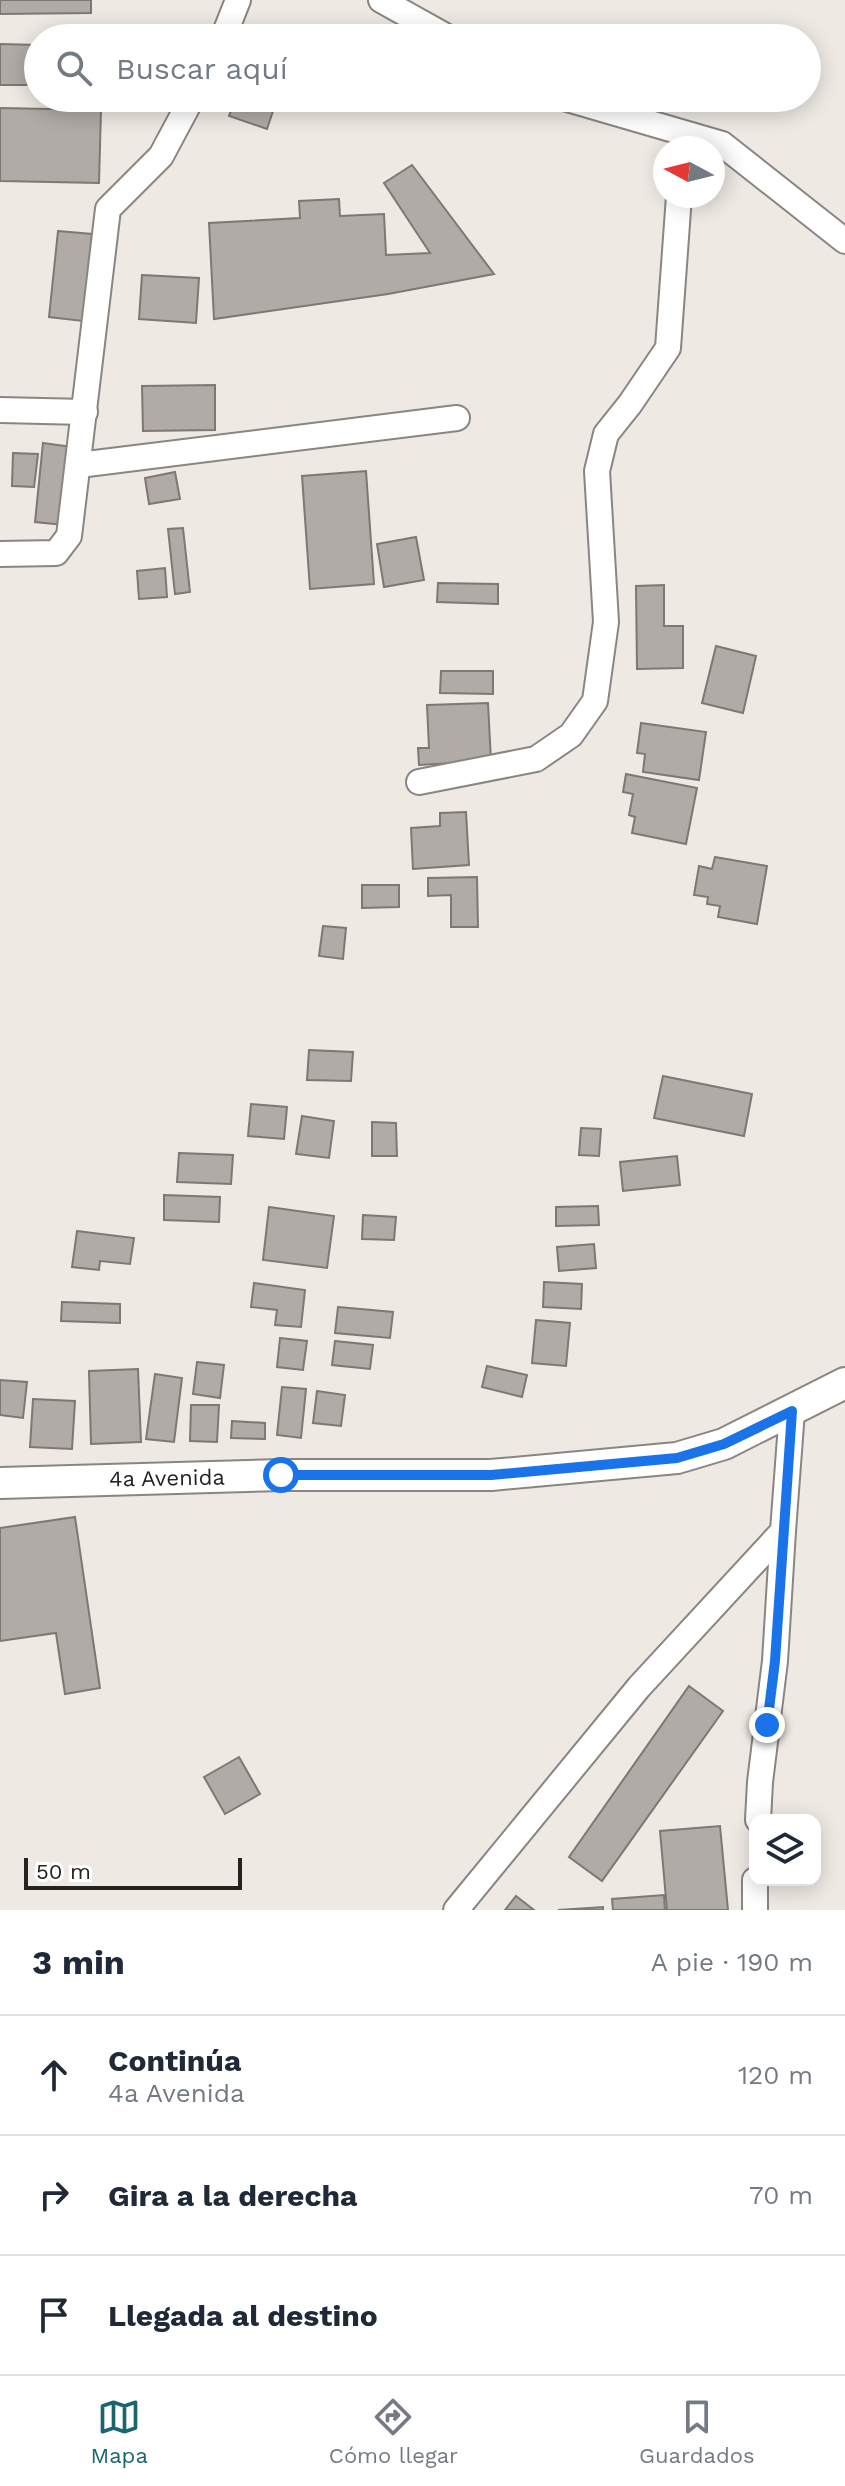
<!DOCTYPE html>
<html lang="es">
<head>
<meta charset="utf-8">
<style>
	:root { --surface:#fff; --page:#f2f2f3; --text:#1f2937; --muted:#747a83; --line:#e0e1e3; --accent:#1b6571 }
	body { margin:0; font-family:"Work Sans",sans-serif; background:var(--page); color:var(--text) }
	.controls { position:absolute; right:24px; bottom:24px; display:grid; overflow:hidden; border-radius:16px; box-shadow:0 4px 20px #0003 }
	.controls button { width:72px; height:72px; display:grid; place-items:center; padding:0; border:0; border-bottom:2px solid var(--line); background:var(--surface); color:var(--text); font:40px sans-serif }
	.compass { position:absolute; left:653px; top:136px; width:72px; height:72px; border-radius:50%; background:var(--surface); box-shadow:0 4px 20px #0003; rotate:277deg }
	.scale { position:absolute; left:24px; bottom:20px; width:218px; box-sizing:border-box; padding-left:8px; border:4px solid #252321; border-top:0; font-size:22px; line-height:28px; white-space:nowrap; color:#252321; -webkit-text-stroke:6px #fff; paint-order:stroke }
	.stop { position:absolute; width:24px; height:24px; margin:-18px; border:6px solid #1a73e8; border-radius:50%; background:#fff }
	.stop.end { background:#1a73e8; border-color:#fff; box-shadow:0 2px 8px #0008 }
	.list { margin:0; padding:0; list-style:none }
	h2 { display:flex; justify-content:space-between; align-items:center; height:104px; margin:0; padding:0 32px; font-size:34px }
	h2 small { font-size:26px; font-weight:400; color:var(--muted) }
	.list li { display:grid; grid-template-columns:52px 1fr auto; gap:24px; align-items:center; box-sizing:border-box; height:120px; padding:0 32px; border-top:2px solid var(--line) }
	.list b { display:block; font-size:30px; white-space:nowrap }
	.list p { margin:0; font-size:26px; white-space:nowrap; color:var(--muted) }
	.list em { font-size:26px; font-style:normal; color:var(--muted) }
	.icon { flex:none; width:44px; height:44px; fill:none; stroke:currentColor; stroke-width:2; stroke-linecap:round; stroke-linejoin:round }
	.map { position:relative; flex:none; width:845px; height:1910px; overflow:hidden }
	.search { position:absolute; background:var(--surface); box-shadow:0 4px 20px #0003; left:24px; right:24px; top:24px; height:88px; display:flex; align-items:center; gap:20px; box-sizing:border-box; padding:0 28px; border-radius:44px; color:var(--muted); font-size:30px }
	.sheet { height:464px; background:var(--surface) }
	nav { display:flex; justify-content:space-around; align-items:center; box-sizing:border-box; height:112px; border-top:2px solid var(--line); background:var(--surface); font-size:22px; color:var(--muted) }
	nav a { display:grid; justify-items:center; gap:4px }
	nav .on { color:var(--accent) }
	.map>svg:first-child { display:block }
	.building { fill:#b0aba6; stroke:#7e7874; stroke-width:2 }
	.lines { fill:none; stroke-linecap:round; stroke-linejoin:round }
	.minor-casing { stroke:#8b8581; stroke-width:28 }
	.tertiary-casing { stroke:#8b8581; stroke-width:34 }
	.minor { stroke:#fff; stroke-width:24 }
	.tertiary { stroke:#fff; stroke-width:30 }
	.route { stroke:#1a73e8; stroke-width:10 }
	.labels { text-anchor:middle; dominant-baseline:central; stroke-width:7; stroke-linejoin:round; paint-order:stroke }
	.street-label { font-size:22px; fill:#252321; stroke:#fff }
</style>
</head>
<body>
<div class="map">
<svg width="845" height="1910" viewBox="0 0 845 1910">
	<rect width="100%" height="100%" fill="#eee9e3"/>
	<g class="building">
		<polygon points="0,0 91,0 91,13 0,14"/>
		<polygon points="0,44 38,45 38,85 0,85"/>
		<polygon points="236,98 277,99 267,129 229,116"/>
		<polygon points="0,108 101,110 99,183 0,181"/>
		<polygon points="412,165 494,274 388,294 214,319 209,223 300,218 299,201 339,199 340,216 384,214 386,255 430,253 384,183"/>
		<polygon points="58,231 92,234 83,321 49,317"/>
		<polygon points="142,275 199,278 196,323 139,319"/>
		<polygon points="215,385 215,430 143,431 142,386"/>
		<polygon points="43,443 73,447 64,525 35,522"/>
		<polygon points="13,453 38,454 34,487 12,486"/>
		<polygon points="366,471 374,584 310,589 302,476"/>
		<polygon points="175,472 180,499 149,504 145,478"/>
		<polygon points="183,528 190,592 175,594 168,529"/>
		<polygon points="416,537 424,580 384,587 377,544"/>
		<polygon points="165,568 167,597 139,599 137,571"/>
		<polygon points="438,583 498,584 498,604 437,602"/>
		<polygon points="664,585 664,626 683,626 683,668 637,669 636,586"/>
		<polygon points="716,646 756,656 743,713 702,703"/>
		<polygon points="441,671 493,671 493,694 440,693"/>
		<polygon points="488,703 491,761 419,765 418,748 429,748 427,705"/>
		<polygon points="641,723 706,732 699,780 643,772 645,754 637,753"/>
		<polygon points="626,774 697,788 686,844 632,833 635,817 629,815 633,794 623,792"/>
		<polygon points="466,812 469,865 413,869 411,828 440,826 440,813"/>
		<polygon points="715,857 767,866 757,924 718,917 720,906 707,904 708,897 694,895 699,866 712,869"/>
		<polygon points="477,877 478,927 451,927 451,895 428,896 428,878"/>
		<polygon points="362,885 399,885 399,907 362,908"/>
		<polygon points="323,926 346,928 343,959 319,956"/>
		<polygon points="309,1050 353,1052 351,1081 307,1080"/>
		<polygon points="663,1076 752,1094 744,1136 654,1118"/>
		<polygon points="251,1104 287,1107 284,1139 248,1136"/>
		<polygon points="302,1116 334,1121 329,1158 296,1154"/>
		<polygon points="372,1122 396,1123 397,1156 372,1156"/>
		<polygon points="581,1128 601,1129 599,1156 579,1155"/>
		<polygon points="179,1153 233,1155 231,1184 177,1182"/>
		<polygon points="677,1156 680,1185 623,1191 620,1162"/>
		<polygon points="164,1195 220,1197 219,1222 164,1220"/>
		<polygon points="598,1206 599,1225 556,1226 556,1207"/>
		<polygon points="269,1207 334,1216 327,1268 263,1260"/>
		<polygon points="363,1215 396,1217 394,1240 362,1239"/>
		<polygon points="77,1231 134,1238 130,1264 100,1261 99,1270 72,1267"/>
		<polygon points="594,1244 596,1268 559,1271 557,1247"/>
		<polygon points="544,1282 582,1284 581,1309 543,1307"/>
		<polygon points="254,1283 305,1290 301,1327 275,1325 277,1310 251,1307"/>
		<polygon points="62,1302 120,1304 120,1323 61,1321"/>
		<polygon points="338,1307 393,1312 390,1338 335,1333"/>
		<polygon points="536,1320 570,1323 566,1366 532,1363"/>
		<polygon points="280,1338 307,1341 303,1370 277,1367"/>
		<polygon points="335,1341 373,1345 370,1369 332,1365"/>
		<polygon points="197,1362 224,1365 220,1398 193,1394"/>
		<polygon points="487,1366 527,1375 522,1397 482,1387"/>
		<polygon points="138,1369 141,1442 91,1444 89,1371"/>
		<polygon points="155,1374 182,1378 174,1442 146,1439"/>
		<polygon points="0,1380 27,1382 23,1418 0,1415"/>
		<polygon points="282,1387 306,1389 301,1438 277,1435"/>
		<polygon points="317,1391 345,1395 341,1426 313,1423"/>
		<polygon points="33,1399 75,1401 72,1449 30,1447"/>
		<polygon points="191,1405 219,1405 217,1442 190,1441"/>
		<polygon points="232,1421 265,1423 265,1439 231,1438"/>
		<polygon points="75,1517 100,1688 65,1694 56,1633 0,1641 0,1528"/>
		<polygon points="689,1686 723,1711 602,1881 569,1857"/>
		<polygon points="239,1757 260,1794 225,1814 204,1777"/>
		<polygon points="720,1826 728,1910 667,1910 660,1831"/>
		<polygon points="664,1895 665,1910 613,1910 612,1899"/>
		<polygon points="516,1896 534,1910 505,1910"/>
		<polygon points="603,1907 603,1910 558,1910"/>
	</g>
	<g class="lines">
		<defs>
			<g id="minor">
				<polyline points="381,0 449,38"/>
				<polyline points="223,38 238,0"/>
				<polyline points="564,98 722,144 845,241"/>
				<polyline points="0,410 85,412"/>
				<polyline points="79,465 457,418"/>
				<polyline points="0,554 56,553 69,536 108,209 161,156 192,98"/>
				<polyline points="419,782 536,759 571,735 595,701 606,622 597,471 606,434 630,404 668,348 679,196"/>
				<polyline points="758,1820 760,1782 775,1661 783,1531"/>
				<polyline points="456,1910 639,1687 783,1531 792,1411"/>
				<polyline points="755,1910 755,1880"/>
			</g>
			<polyline id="tertiary" points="0,1483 281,1475 491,1475 677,1458 724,1444 845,1383"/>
		</defs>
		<use href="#minor" class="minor-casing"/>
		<use href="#tertiary" class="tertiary-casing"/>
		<use href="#minor" class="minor"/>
		<use href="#tertiary" class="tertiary"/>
	</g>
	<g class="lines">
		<polyline class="route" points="281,1475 491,1475 677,1458 724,1444 792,1411 775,1661 767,1725"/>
	</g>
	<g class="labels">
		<g class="street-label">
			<text transform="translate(167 1478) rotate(-1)">4a Avenida</text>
		</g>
	</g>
</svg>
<div class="controls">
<button><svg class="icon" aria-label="layers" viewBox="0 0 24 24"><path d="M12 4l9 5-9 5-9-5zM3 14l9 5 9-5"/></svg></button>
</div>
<svg class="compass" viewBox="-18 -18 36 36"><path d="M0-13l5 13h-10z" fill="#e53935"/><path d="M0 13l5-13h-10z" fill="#747a83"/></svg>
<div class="scale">50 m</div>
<div class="stop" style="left:281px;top:1475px"></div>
<div class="stop end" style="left:767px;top:1725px"></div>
<div class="search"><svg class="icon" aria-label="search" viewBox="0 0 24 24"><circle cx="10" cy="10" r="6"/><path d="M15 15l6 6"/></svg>Buscar aquí</div>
</div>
<section class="sheet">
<h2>3 min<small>A pie · 190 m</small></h2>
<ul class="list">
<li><svg class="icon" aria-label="ahead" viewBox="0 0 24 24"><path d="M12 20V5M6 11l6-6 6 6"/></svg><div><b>Continúa</b><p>4a Avenida</p></div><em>120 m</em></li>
<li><svg class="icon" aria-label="right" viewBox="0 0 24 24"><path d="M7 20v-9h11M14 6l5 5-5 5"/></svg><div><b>Gira a la derecha</b></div><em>70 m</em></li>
<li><svg class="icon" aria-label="arrive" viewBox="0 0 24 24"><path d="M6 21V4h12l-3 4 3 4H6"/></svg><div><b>Llegada al destino</b></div></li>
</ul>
</section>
<nav>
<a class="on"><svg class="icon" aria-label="map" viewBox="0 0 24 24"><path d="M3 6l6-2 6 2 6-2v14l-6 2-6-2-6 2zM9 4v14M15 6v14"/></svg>Mapa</a>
<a><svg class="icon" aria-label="directions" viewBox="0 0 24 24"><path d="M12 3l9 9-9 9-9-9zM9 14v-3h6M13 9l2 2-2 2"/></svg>Cómo llegar</a>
<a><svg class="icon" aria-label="saved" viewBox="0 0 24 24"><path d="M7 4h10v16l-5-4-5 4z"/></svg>Guardados</a>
</nav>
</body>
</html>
